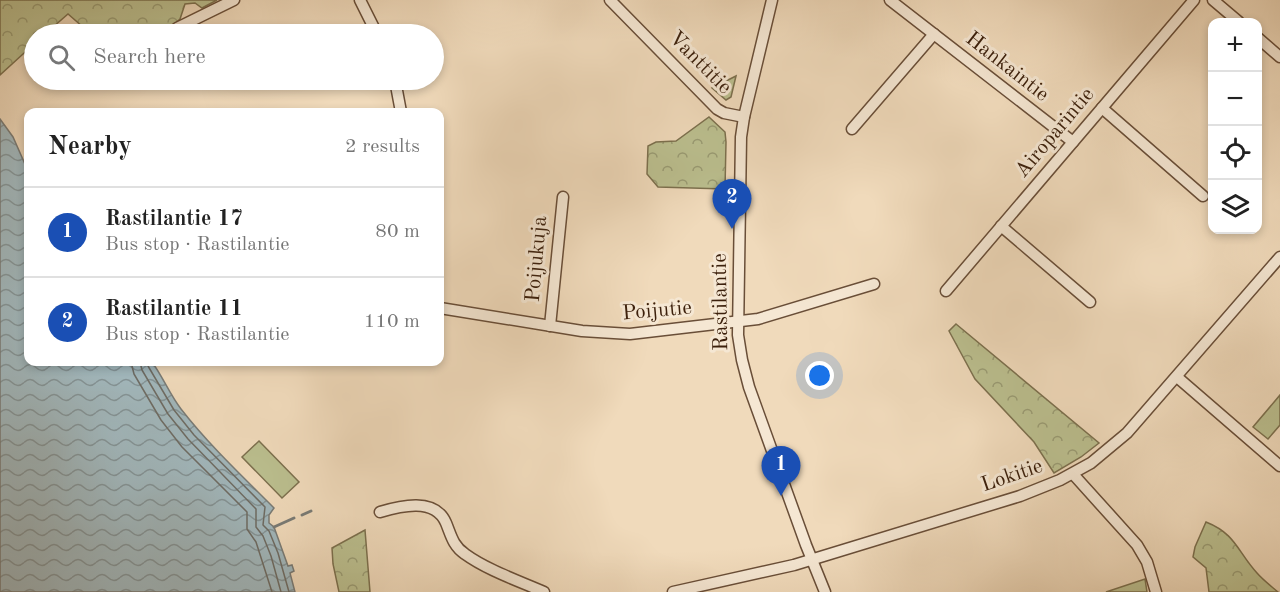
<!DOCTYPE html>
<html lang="en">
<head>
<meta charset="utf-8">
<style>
	:root { --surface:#fff; --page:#f6f6f6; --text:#222; --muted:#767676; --line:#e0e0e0; --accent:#8f2418 }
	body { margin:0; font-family:"Old Standard TT",serif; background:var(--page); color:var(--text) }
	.controls { position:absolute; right:18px; top:18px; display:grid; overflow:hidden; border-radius:12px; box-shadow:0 3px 9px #0003 }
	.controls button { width:54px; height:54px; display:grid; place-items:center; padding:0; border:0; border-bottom:2px solid var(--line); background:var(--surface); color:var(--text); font:30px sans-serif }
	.you { position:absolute; left:820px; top:376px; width:21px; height:21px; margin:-15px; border:4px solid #fff; border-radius:50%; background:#1a73e8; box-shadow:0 0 0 9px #1a73e833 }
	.badge { display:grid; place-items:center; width:39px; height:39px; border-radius:50%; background:var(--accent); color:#fff; font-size:20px; font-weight:700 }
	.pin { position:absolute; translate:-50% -50px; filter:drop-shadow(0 2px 3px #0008) }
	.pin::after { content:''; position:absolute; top:32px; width:21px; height:18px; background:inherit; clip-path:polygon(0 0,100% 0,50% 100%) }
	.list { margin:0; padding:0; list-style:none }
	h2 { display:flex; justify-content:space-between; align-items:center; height:78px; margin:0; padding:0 24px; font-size:26px }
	h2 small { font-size:20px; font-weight:400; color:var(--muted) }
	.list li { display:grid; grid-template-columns:39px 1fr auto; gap:18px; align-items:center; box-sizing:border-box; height:90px; padding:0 24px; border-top:2px solid var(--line) }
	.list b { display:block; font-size:22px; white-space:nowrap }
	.list p { margin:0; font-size:20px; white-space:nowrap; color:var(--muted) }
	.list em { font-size:20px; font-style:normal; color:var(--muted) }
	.icon { flex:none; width:33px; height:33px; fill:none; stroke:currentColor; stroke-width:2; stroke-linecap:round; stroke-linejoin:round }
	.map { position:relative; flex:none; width:1280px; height:592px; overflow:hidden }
	.search { position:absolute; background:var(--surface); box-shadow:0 3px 9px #0003; left:24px; top:24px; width:420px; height:66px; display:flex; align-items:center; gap:15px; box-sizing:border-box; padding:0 21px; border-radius:33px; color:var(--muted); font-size:22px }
	.panel { position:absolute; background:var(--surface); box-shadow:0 3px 9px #0003; left:24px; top:108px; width:420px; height:258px; border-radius:12px }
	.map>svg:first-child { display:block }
	.forest { fill:url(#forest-crowns); stroke:#7c704e; stroke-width:1.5 }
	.green { fill:#bbbf8f; stroke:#7c704e; stroke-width:1.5 }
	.water { fill:url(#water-waves); stroke:#797b76; stroke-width:1.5 }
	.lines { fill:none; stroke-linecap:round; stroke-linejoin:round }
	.shore { stroke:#6e6c64; stroke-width:1.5 }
	.stream { stroke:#797b76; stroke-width:3 }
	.minor-casing { stroke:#694e38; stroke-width:13 }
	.minor { stroke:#f5e7d3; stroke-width:10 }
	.labels { text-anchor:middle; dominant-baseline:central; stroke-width:6; stroke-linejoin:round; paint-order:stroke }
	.street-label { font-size:21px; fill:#3c200c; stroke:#f5e7d3 }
</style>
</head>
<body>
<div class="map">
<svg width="1280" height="592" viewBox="0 0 1280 592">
	<defs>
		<pattern id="forest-crowns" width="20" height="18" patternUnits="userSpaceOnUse" patternTransform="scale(1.5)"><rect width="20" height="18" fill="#bbbf8f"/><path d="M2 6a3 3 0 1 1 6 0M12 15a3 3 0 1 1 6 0" fill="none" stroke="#999b73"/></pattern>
		<pattern id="water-waves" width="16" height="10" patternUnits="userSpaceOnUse" patternTransform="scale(1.5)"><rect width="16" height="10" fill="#a1b7bc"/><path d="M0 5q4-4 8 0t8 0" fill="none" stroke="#849497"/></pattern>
	</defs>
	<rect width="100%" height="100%" fill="#f0dabb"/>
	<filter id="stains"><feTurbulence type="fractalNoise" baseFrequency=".00333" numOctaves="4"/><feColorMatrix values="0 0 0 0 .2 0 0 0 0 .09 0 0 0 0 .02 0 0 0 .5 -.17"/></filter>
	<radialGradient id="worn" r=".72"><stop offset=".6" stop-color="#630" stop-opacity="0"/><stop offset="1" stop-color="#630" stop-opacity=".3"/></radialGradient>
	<g class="forest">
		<polygon points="0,0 217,0 202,8 195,3 185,4 180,19 164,34 91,34 68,14 45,34 34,34 34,44 0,75"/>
		<polygon points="736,76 731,97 726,100 712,88"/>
		<polygon points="709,117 725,132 726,142 725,189 658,187 647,174 648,146 656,142 676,141"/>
		<polygon points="956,324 1099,443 1081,457 1054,473 1034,442 975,379 949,331"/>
		<path d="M1206,522C1236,534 1237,551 1257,573C1263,580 1271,586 1278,592H1209L1206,568L1193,557L1195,547Z"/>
		<polygon points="365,530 370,592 339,592 333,564 332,548"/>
	</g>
	<g class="green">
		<polygon points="1280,395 1280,425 1268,439 1253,427"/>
		<polygon points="259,441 299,482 282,498 242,457"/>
		<polygon points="1145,579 1147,592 1106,592"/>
	</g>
	<path class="water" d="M0,119L13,137L28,171V362H152C163,377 170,395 181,409C209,445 242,476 274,508L269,515V523L274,527L288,566L292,565L294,571L290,573L295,592H0Z"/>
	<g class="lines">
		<g class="shore">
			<polyline points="131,362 134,374 161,420 182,447 247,512 247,529 256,542 272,592"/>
			<polyline points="140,362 142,370 168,414 188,439 256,509 256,527 263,536 271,556 281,592"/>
			<polyline points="148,362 148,366 174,410 194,435 265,507 263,525 269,531 278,553 289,592"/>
		</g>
		<g class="stream">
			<polyline points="302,515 311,511"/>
			<polyline points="274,527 294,518"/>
		</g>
		<defs>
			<g id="minor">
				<polyline points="360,0 377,34"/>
				<polyline points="610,0 717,109 724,113 744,117"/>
				<polyline points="772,0 744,117 741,137 738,335 742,360 749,387 806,545 825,592"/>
				<polyline points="890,0 1073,142"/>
				<polyline points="1213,0 1239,22"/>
				<polyline points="177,28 234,0"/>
				<polyline points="1258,38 1280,57"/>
				<polyline points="395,80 401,112"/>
				<polyline points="1102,108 1203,196"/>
				<polyline points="852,129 934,34"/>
				<polyline points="1001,226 1090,302"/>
				<polyline points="946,291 1194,0"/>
				<polyline points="440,308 582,331 630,334 758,319 874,284"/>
				<polyline points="550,326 563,197"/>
				<polyline points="1177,377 1280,466"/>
				<polyline points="1073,474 1137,545 1147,562 1156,592"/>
				<path d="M380,512C400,506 435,497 446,523C451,535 453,546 465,554C487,570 519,581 544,592"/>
				<polyline points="673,592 794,565 1020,496 1060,480 1091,463 1127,433 1280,257"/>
			</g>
		</defs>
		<use href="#minor" class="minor-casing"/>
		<use href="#minor" class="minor"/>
	</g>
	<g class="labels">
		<g class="street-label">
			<text transform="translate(700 63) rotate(45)">Vanttitie</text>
			<text transform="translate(1007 67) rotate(38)">Hankaintie</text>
			<text transform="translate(1055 133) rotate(-50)">Airoparintie</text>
			<text transform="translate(537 259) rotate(-85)">Poijukuja</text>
			<text transform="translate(721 302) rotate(-91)">Rastilantie</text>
			<text transform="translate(657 311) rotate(-5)">Poijutie</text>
			<text transform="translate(1012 476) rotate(-19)">Lokitie</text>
		</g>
	</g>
	<rect width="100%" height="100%" filter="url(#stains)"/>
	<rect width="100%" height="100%" fill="url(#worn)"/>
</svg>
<div class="controls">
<button>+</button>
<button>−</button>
<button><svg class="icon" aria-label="locate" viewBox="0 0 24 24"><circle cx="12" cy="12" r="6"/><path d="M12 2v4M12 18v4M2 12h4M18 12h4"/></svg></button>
<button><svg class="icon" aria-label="layers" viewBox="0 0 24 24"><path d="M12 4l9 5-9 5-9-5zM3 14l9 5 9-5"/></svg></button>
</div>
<div class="you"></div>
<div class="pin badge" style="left:781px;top:496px;background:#1a4fb4">1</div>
<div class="pin badge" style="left:732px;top:229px;background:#1a4fb4">2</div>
<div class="search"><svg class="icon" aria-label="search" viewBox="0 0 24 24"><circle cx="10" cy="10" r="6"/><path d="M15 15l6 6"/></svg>Search here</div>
<section class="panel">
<h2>Nearby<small>2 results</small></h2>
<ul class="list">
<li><span class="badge" style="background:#1a4fb4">1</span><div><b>Rastilantie 17</b><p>Bus stop · Rastilantie</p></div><em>80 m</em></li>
<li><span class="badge" style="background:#1a4fb4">2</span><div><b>Rastilantie 11</b><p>Bus stop · Rastilantie</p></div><em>110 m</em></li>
</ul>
</section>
</div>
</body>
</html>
